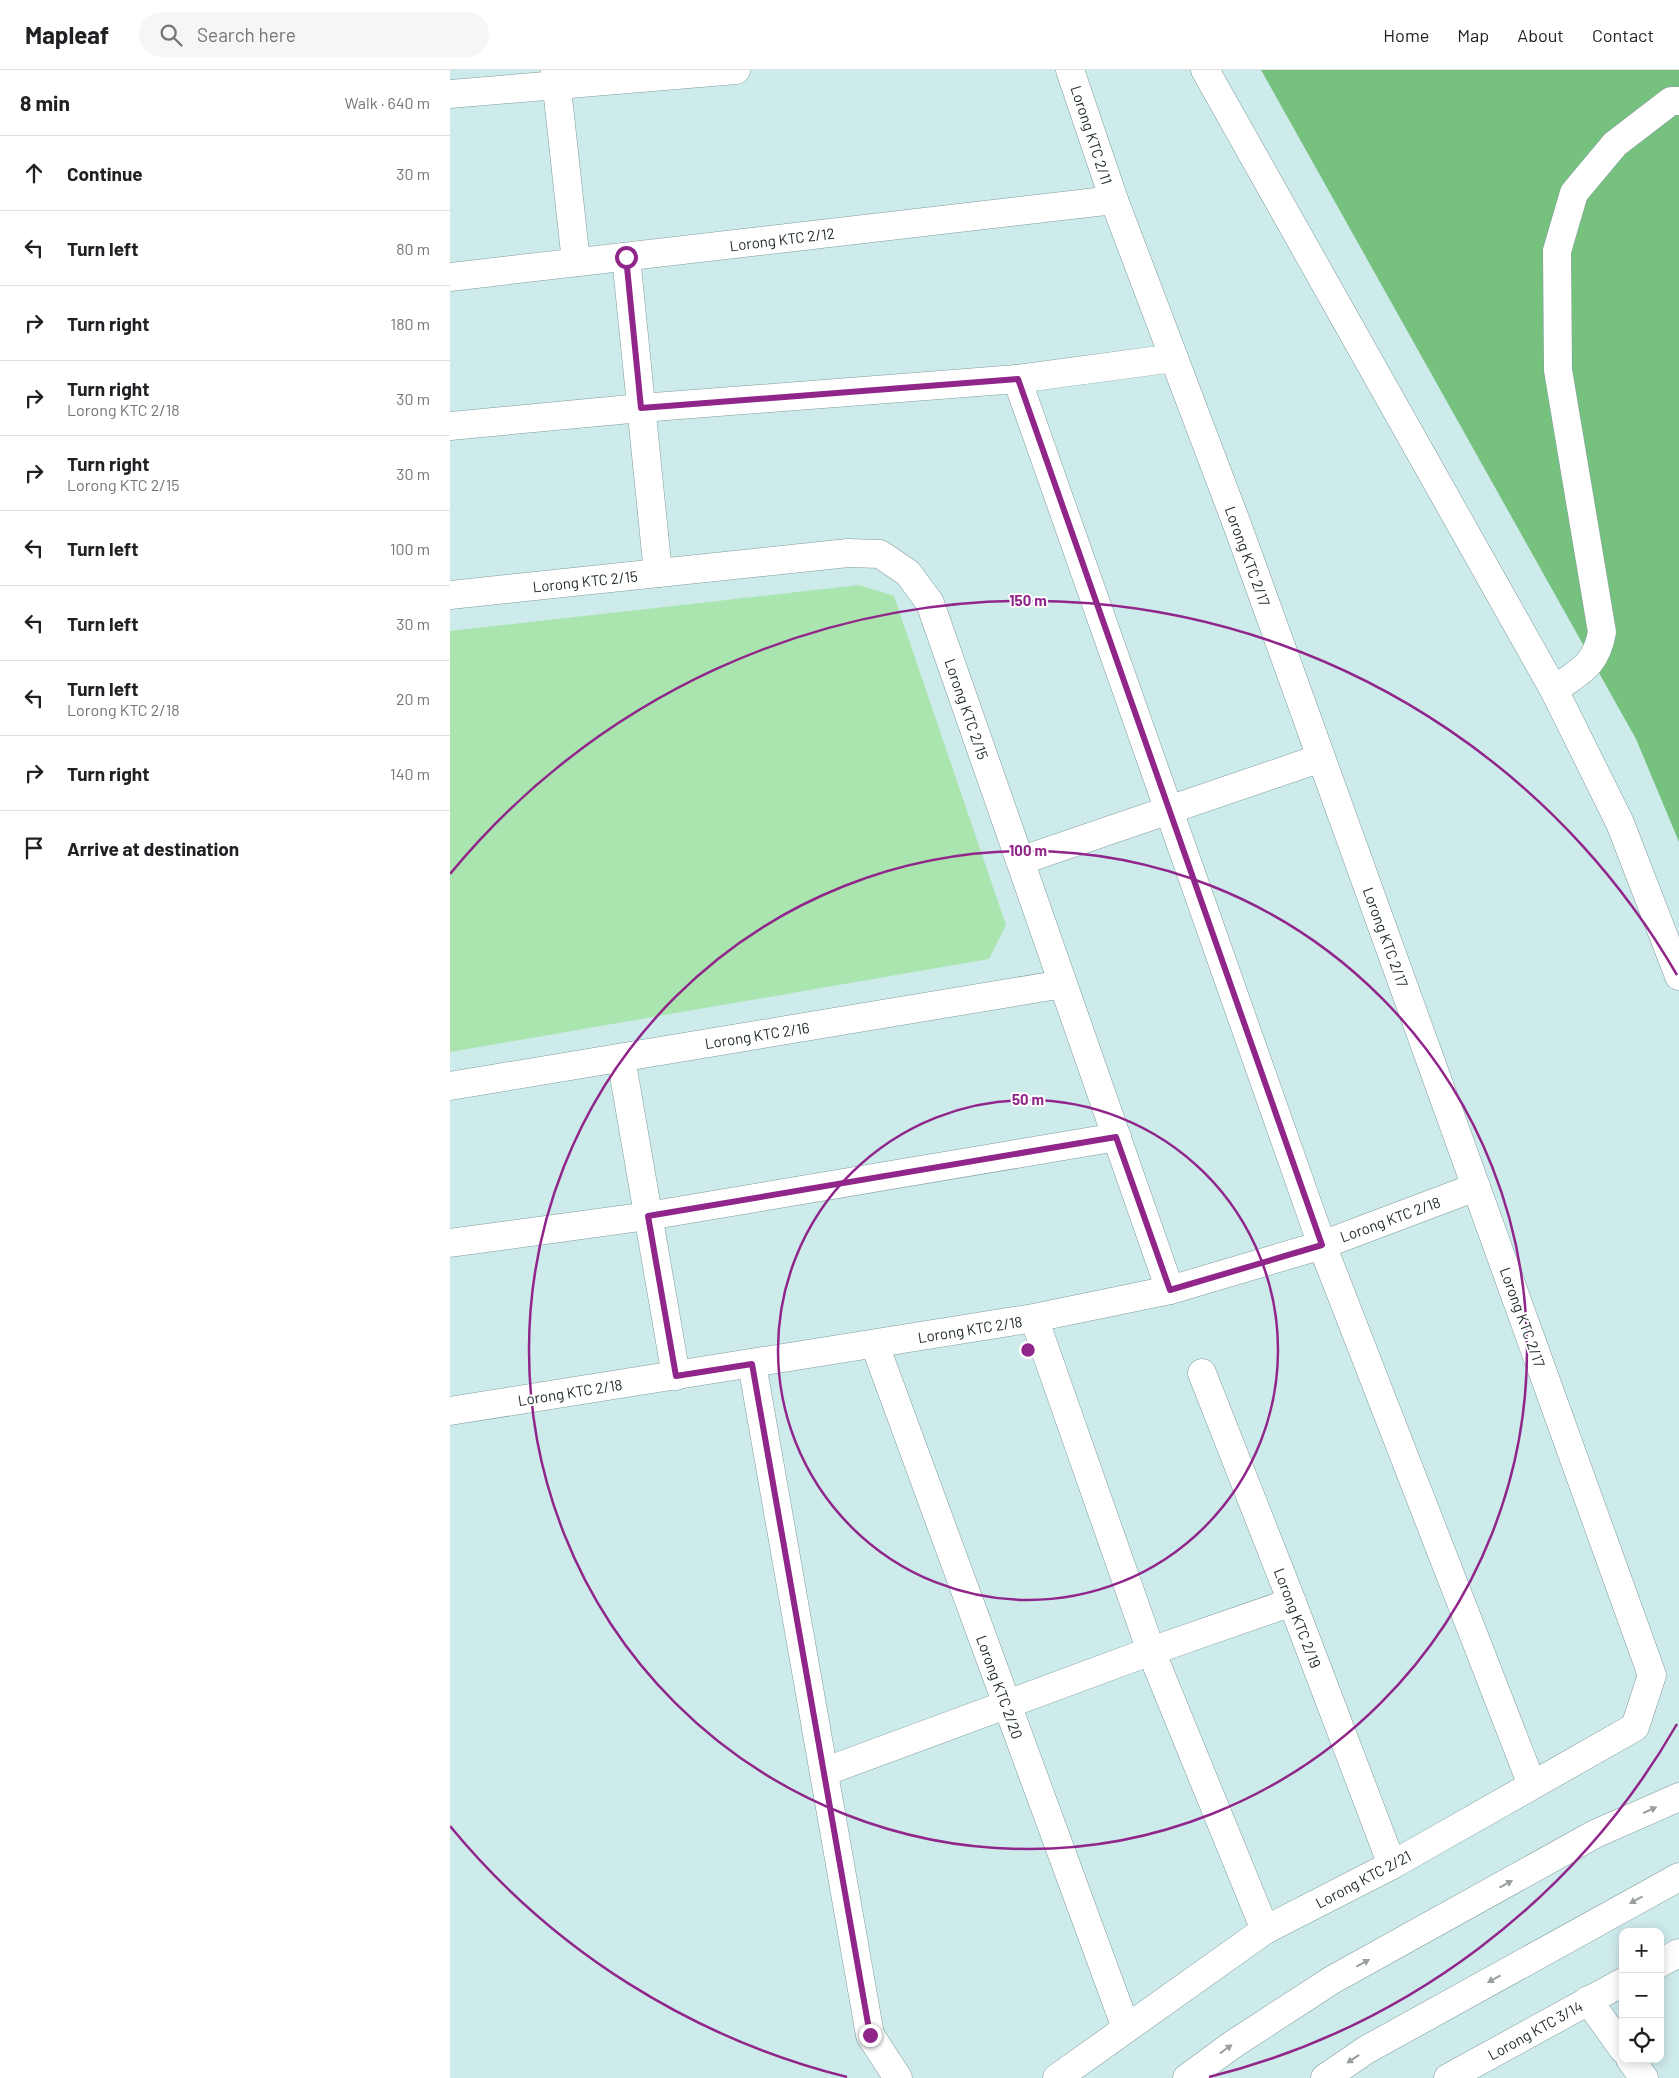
<!DOCTYPE html>
<html lang="en">
<head>
<meta charset="utf-8">
<style>
	:root { --surface:#fff; --page:#f6f6f6; --text:#202124; --muted:#757577; --line:#e0e0e0 }
	body { margin:0; font-family:Barlow,sans-serif; background:var(--page); color:var(--text) }
	.controls { position:absolute; right:15px; bottom:15px; display:grid; overflow:hidden; border-radius:10px; box-shadow:0 2px 12px #0003 }
	.controls button { width:45px; height:45px; display:grid; place-items:center; padding:0; border:0; border-bottom:1px solid var(--line); background:var(--surface); color:var(--text); font:25px sans-serif }
	.stop { position:absolute; width:15px; height:15px; margin:-11px; border:4px solid #91268a; border-radius:50%; background:#fff }
	.stop.end { background:#91268a; border-color:#fff; box-shadow:0 1px 5px #0008 }
	.list { margin:0; padding:0; list-style:none }
	h2 { display:flex; justify-content:space-between; align-items:center; height:65px; margin:0; padding:0 20px; font-size:21px }
	h2 small { font-size:16px; font-weight:400; color:var(--muted) }
	.list li { display:grid; grid-template-columns:32px 1fr auto; gap:15px; align-items:center; box-sizing:border-box; height:75px; padding:0 20px; border-top:1px solid var(--line) }
	.list b { display:block; font-size:19px; white-space:nowrap }
	.list p { margin:0; font-size:16px; white-space:nowrap; color:var(--muted) }
	.list em { font-size:16px; font-style:normal; color:var(--muted) }
	.icon { flex:none; width:28px; height:28px; fill:none; stroke:currentColor; stroke-width:2; stroke-linecap:round; stroke-linejoin:round }
	.map { position:relative; flex:none; width:1229px; height:2008px; overflow:hidden }
	header { display:flex; align-items:center; gap:30px; box-sizing:border-box; height:70px; padding:0 25px; background:var(--surface); border-bottom:1px solid var(--line) }
	header strong { font-size:24px }
	nav { display:flex; gap:28px; margin-inline-start:auto; font-size:18px }
	.search { width:350px; height:45px; background:var(--page); display:flex; align-items:center; gap:12px; box-sizing:border-box; padding:0 18px; border-radius:28px; color:var(--muted); font-size:19px }
	main { display:flex }
	aside { flex:1; background:var(--surface) }
	.map>svg:first-child { display:block }
	.green { fill:#aae5af }
	.forest { fill:#77c17f }
	.lines { fill:none; stroke-linecap:round; stroke-linejoin:round }
	.minor-casing { stroke:#7f9b9c; stroke-width:29 }
	.minor { stroke:#fff; stroke-width:28 }
	.oneway { fill:#999e9f }
	.route { stroke:#91268a; stroke-width:6 }
	.ring { fill:none; stroke:#91268a; stroke-width:2.5 }
	.labels { text-anchor:middle; dominant-baseline:central; stroke-width:4; stroke-linejoin:round; paint-order:stroke }
	.street-label { font-size:15px; fill:#1d2829; stroke:#fff }
	.centre { fill:#91268a; stroke:#fff; stroke-width:2.5 }
	.ring-label { font-size:15px; text-anchor:middle; font-weight:bold; fill:#91268a; stroke:#fff; stroke-width:4; stroke-linejoin:round; paint-order:stroke }
</style>
</head>
<body>
<header>
<strong>Mapleaf</strong>
<div class="search"><svg class="icon" aria-label="search" viewBox="0 0 24 24"><circle cx="10" cy="10" r="6"/><path d="M15 15l6 6"/></svg>Search here</div>
<nav><a>Home</a><a>Map</a><a>About</a><a>Contact</a></nav>
</header>
<main>
<aside>
<h2>8 min<small>Walk · 640 m</small></h2>
<ul class="list">
<li><svg class="icon" aria-label="ahead" viewBox="0 0 24 24"><path d="M12 20V5M6 11l6-6 6 6"/></svg><div><b>Continue</b></div><em>30 m</em></li>
<li><svg class="icon" aria-label="left" viewBox="0 0 24 24"><path d="M17 20v-9H6M10 6l-5 5 5 5"/></svg><div><b>Turn left</b></div><em>80 m</em></li>
<li><svg class="icon" aria-label="right" viewBox="0 0 24 24"><path d="M7 20v-9h11M14 6l5 5-5 5"/></svg><div><b>Turn right</b></div><em>180 m</em></li>
<li><svg class="icon" aria-label="right" viewBox="0 0 24 24"><path d="M7 20v-9h11M14 6l5 5-5 5"/></svg><div><b>Turn right</b><p>Lorong KTC 2/18</p></div><em>30 m</em></li>
<li><svg class="icon" aria-label="right" viewBox="0 0 24 24"><path d="M7 20v-9h11M14 6l5 5-5 5"/></svg><div><b>Turn right</b><p>Lorong KTC 2/15</p></div><em>30 m</em></li>
<li><svg class="icon" aria-label="left" viewBox="0 0 24 24"><path d="M17 20v-9H6M10 6l-5 5 5 5"/></svg><div><b>Turn left</b></div><em>100 m</em></li>
<li><svg class="icon" aria-label="left" viewBox="0 0 24 24"><path d="M17 20v-9H6M10 6l-5 5 5 5"/></svg><div><b>Turn left</b></div><em>30 m</em></li>
<li><svg class="icon" aria-label="left" viewBox="0 0 24 24"><path d="M17 20v-9H6M10 6l-5 5 5 5"/></svg><div><b>Turn left</b><p>Lorong KTC 2/18</p></div><em>20 m</em></li>
<li><svg class="icon" aria-label="right" viewBox="0 0 24 24"><path d="M7 20v-9h11M14 6l5 5-5 5"/></svg><div><b>Turn right</b></div><em>140 m</em></li>
<li><svg class="icon" aria-label="arrive" viewBox="0 0 24 24"><path d="M6 21V4h12l-3 4 3 4H6"/></svg><div><b>Arrive at destination</b></div></li>
</ul>
</aside>
<div class="map">
<svg width="1229" height="2008" viewBox="0 0 1229 2008">
	<rect width="100%" height="100%" fill="#ceebec"/>
	<polygon class="green" points="409,515 444,526 556,855 539,889 0,982 0,561"/>
	<polygon class="forest" points="811,0 1229,0 1229,772 1186,669"/>
	<g class="lines">
		<defs>
			<g id="minor">
				<polyline points="105,0 126,192"/>
				<polyline points="755,0 1104,620 1170,753 1229,906"/>
				<polyline points="0,24 286,0"/>
				<polyline points="176,187 208,503"/>
				<polyline points="0,207 664,130"/>
				<polyline points="567,309 872,1175 1082,1715"/>
				<polyline points="0,356 191,338 567,309 724,288"/>
				<polyline points="0,525 398,483 430,484 458,503 480,533 720,1220"/>
				<path d="M1104,620C1130,601 1146,596 1152,562L1108,300L1107,181L1124,123L1165,74L1221,31H1229"/>
				<polyline points="570,791 871,688"/>
				<polyline points="171,988 226,1306"/>
				<polyline points="0,1016 613,914"/>
				<polyline points="0,1173 198,1146 667,1067"/>
				<polyline points="584,1248 701,1581 815,1860"/>
				<polyline points="425,1275 676,1958"/>
				<polyline points="302,1294 420,1965 448,2008"/>
				<polyline points="752,1303 842,1532 942,1795"/>
				<polyline points="0,1341 584,1248 720,1220 872,1175 1026,1117"/>
				<polyline points="374,1702 701,1581 842,1532"/>
				<polyline points="1210,1893 1229,1883"/>
				<polyline points="1138,1930 1173,1979"/>
				<polyline points="1180,1989 1194,2008"/>
				<polyline points="607,2008 815,1860 942,1795 1185,1657 1202,1605 788,457 664,130 620,0"/>
				<polyline points="737,2008 782,1975 882,1910 1145,1764 1229,1727"/>
				<polyline points="875,2008 916,1980 1229,1807"/>
				<polyline points="998,2008 1173,1912"/>
			</g>
		</defs>
		<use href="#minor" class="minor-casing"/>
		<use href="#minor" class="minor"/>
	</g>
	<defs><path id="oneway-solid" d="M-6-.8H1V-3.2L6.5 0L1 3.2V.8H-6Z" transform="scale(1.25)"/></defs>
	<g class="oneway">
		<use href="#oneway-solid" transform="translate(1200 1740) rotate(-24)"/>
		<use href="#oneway-solid" transform="translate(1056 1814) rotate(-29)"/>
		<use href="#oneway-solid" transform="translate(1186 1830) rotate(151)"/>
		<use href="#oneway-solid" transform="translate(913 1893) rotate(-29)"/>
		<use href="#oneway-solid" transform="translate(1044 1909) rotate(151)"/>
		<use href="#oneway-solid" transform="translate(776 1979) rotate(-36)"/>
		<use href="#oneway-solid" transform="translate(903 1989) rotate(146)"/>
	</g>
	<g class="lines">
		<polyline class="route" points="176,187 191,338 568,309 872,1175 720,1220 666,1067 198,1146 226,1306 302,1294 420,1965"/>
	</g>
	<g class="ring">
		<circle cx="578" cy="1280" r="250"/>
		<circle cx="578" cy="1280" r="499"/>
		<path d="M1227 1654A749 749 0 0 1 759 2007M397 2007A749 749 0 0 1 0 1756M0 804A749 749 0 0 1 1227 905"/>
	</g>
	<g class="labels">
		<g class="street-label">
			<text transform="translate(642 65) rotate(72)">Lorong KTC 2/11</text>
			<text transform="translate(332 169) rotate(-7)">Lorong KTC 2/12</text>
			<text transform="translate(798 486) rotate(70)">Lorong KTC 2/17</text>
			<text transform="translate(135 511) rotate(-6)">Lorong KTC 2/15</text>
			<text transform="translate(517 639) rotate(71)">Lorong KTC 2/15</text>
			<text transform="translate(936 867) rotate(70)">Lorong KTC 2/17</text>
			<text transform="translate(307 965) rotate(-9)">Lorong KTC 2/16</text>
			<text transform="translate(940 1149) rotate(-20)">Lorong KTC 2/18</text>
			<text transform="translate(1073 1247) rotate(70)">Lorong KTC 2/17</text>
			<text transform="translate(520 1259) rotate(-9)">Lorong KTC 2/18</text>
			<text transform="translate(120 1322) rotate(-9)">Lorong KTC 2/18</text>
			<text transform="translate(848 1548) rotate(69)">Lorong KTC 2/19</text>
			<text transform="translate(550 1617) rotate(70)">Lorong KTC 2/20</text>
			<text transform="translate(913 1809) rotate(-28)">Lorong KTC 2/21</text>
			<text transform="translate(1085 1960) rotate(-29)">Lorong KTC 3/14</text>
		</g>
	</g>
	<circle cx="578" cy="1280" r="8" class="centre"/>
	<g class="ring-label">
		<text x="578" y="536">150 m</text>
		<text x="578" y="786">100 m</text>
		<text x="578" y="1035">50 m</text>
	</g>
</svg>
<div class="controls">
<button>+</button>
<button>−</button>
<button><svg class="icon" aria-label="locate" viewBox="0 0 24 24"><circle cx="12" cy="12" r="6"/><path d="M12 2v4M12 18v4M2 12h4M18 12h4"/></svg></button>
</div>
<div class="stop" style="left:176px;top:187px"></div>
<div class="stop end" style="left:420px;top:1965px"></div>
</div>
</main>
</body>
</html>
